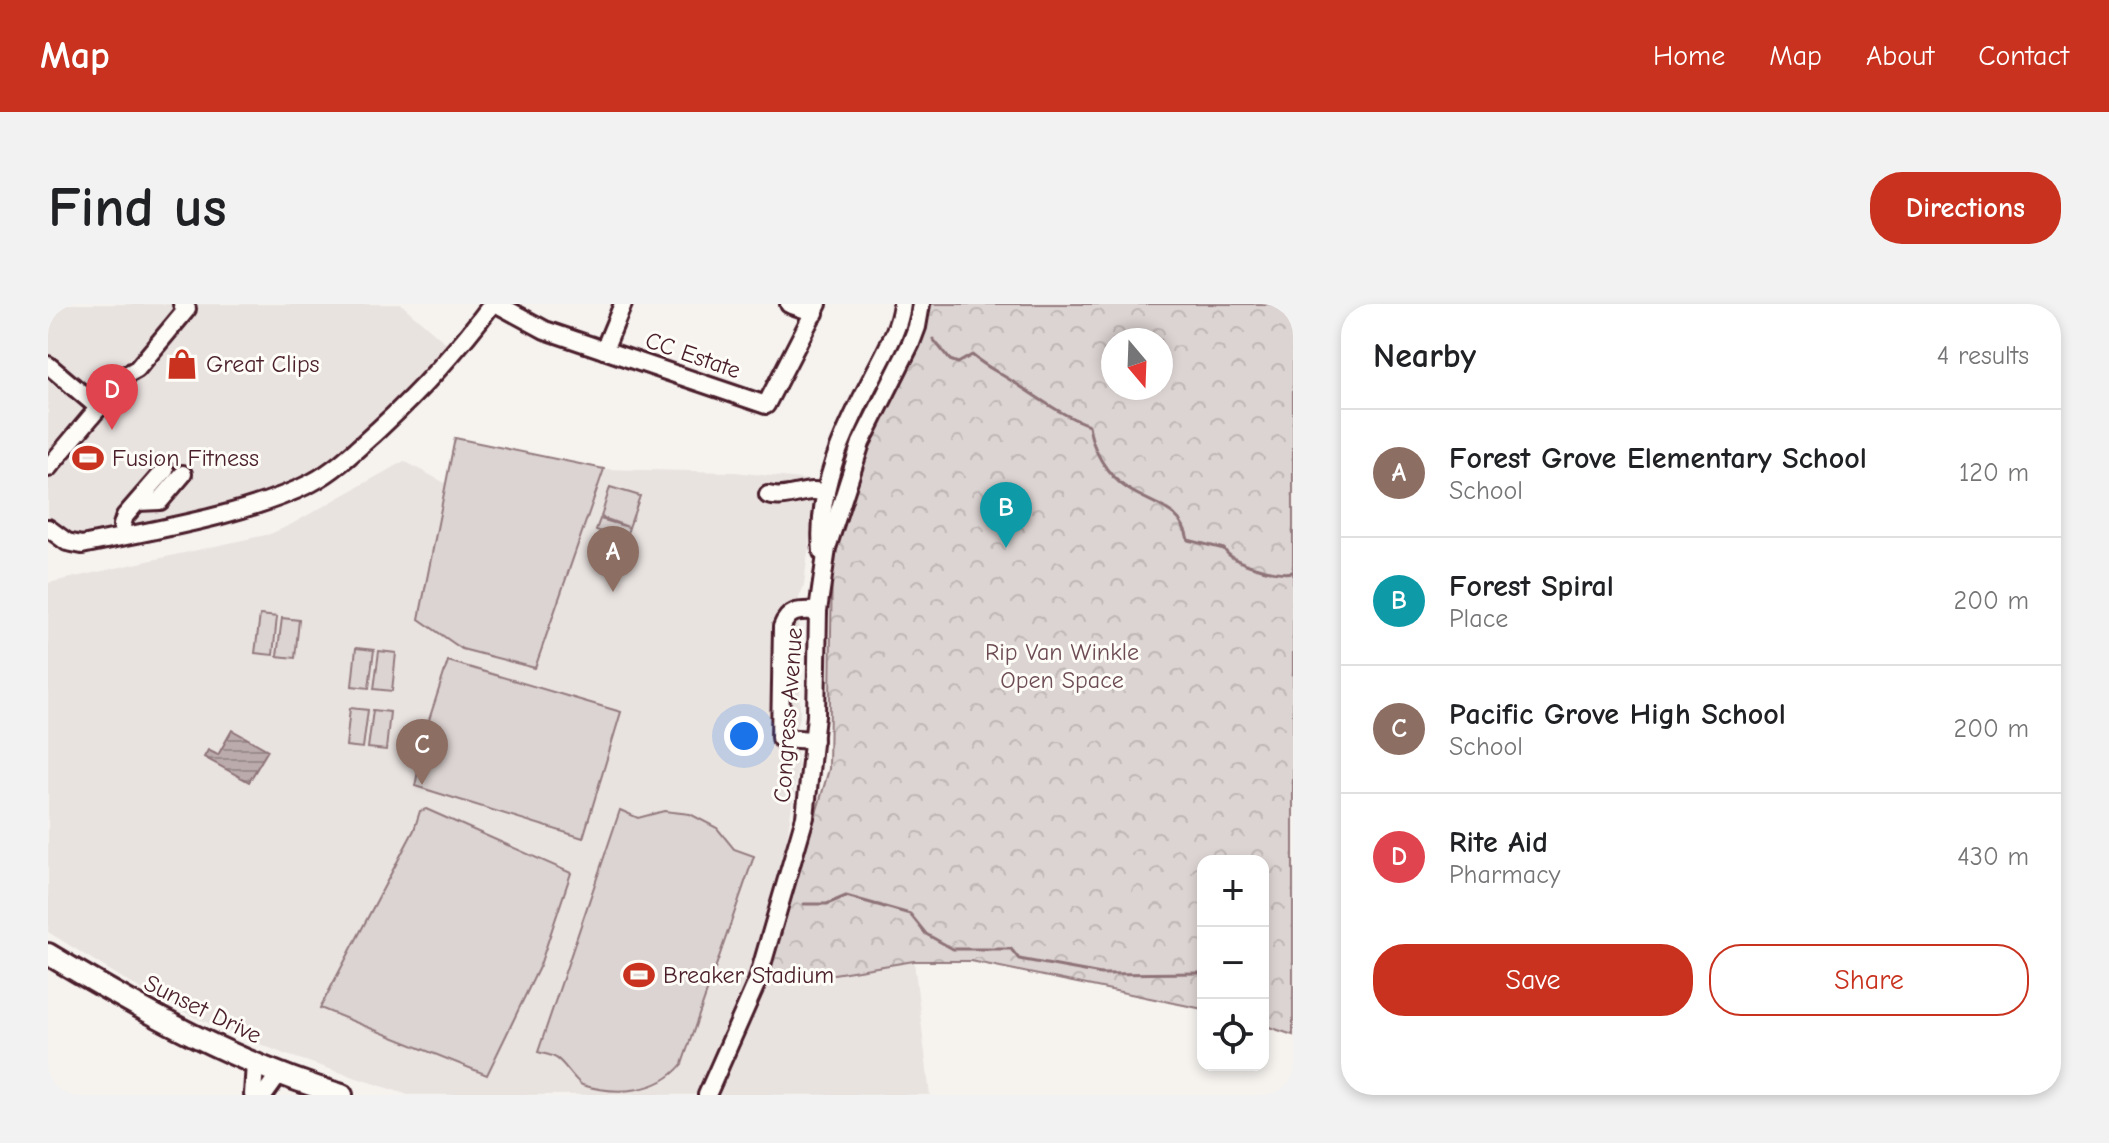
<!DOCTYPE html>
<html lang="en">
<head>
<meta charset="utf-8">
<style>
	:root { --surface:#fff; --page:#f2f2f2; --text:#202124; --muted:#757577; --line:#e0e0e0; --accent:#c8321e }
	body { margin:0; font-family:"Comic Neue",sans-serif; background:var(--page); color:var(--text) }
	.controls { position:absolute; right:24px; bottom:24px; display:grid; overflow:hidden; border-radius:16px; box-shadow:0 4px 12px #0003 }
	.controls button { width:72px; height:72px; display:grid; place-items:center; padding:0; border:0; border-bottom:2px solid var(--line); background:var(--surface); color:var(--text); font:40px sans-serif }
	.compass { position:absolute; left:1053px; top:24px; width:72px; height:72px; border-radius:50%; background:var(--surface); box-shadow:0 4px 12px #0003; rotate:161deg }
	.you { position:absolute; left:696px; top:432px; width:28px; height:28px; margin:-20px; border:6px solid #fff; border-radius:50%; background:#1a73e8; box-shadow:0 0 0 12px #1a73e833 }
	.badge { display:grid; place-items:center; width:52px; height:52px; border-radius:50%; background:var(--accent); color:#fff; font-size:26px; font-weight:700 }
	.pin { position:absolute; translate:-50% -66px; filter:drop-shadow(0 2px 4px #0008) }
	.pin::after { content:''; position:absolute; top:42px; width:28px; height:24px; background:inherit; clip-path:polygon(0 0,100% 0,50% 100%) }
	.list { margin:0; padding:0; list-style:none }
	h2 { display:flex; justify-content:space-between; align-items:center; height:104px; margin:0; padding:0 32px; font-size:34px }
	h2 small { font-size:26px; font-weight:400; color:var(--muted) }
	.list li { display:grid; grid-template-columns:52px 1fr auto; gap:24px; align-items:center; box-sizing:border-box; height:128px; padding:0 32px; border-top:2px solid var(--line) }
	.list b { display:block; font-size:30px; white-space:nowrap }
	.list p { margin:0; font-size:26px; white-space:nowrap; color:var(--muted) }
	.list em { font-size:26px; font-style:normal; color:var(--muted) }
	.actions { display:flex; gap:16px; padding:24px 32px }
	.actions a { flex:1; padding:18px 0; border:2px solid var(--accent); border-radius:32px; text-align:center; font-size:28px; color:var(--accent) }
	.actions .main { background:var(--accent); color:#fff }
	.icon { flex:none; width:44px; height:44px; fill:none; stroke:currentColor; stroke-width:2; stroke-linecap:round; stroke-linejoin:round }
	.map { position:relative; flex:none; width:1245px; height:791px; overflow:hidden; border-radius:32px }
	header { display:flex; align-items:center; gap:48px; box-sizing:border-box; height:112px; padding:0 40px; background:var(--accent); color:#fff }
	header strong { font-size:38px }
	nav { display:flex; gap:44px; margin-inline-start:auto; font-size:28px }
	.intro { display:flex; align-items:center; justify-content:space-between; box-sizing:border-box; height:192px; padding:0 48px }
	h1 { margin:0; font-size:56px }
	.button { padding:20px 36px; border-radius:32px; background:var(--accent); color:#fff; font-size:28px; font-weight:700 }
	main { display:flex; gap:48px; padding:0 48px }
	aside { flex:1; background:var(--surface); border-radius:32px; box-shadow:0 4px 12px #0003 }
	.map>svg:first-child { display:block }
	.built { fill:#e9e3e0 }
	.grass { fill:#dcd4d2; stroke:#937a7e; stroke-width:2 }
	.park { fill:url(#park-crowns); stroke:#937a7e; stroke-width:2; fill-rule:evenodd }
	.water { fill:url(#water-rules); stroke:#8e7378; stroke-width:2 }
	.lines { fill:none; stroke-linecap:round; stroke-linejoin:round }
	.stream { stroke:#8e7378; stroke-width:3 }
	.minor-casing { stroke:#4a1f2b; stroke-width:22 }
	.major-casing { stroke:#4a1f2b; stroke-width:26 }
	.minor { stroke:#fdfcf7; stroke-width:16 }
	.major { stroke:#fdfcf7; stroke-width:20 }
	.labels { text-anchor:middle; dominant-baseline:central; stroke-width:6; stroke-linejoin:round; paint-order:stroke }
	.street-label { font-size:24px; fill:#4a1f2b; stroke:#fdfcf7 }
	.poi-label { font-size:24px; fill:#4a1f2b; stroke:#fdfcf7; text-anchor:start }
	.park-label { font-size:24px; fill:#6e4c55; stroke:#fdfcf7 }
</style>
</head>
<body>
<header>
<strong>Map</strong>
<nav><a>Home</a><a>Map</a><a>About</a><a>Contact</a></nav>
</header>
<div class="intro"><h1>Find us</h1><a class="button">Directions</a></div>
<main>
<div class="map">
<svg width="1245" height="791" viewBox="0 0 1245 791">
	<defs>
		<pattern id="park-crowns" width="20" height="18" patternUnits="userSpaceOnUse" patternTransform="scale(2)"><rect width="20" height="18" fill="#dcd4d2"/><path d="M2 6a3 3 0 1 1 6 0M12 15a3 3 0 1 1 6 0" fill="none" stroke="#beb6b4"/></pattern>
		<pattern id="water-rules" width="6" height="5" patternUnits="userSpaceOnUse" patternTransform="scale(2)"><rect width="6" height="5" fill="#bbabac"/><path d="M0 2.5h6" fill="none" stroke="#9a8b8c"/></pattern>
	</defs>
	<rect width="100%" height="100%" fill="#f6f3ef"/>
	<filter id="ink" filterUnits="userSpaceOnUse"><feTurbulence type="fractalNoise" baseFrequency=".0125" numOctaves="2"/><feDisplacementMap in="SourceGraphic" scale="16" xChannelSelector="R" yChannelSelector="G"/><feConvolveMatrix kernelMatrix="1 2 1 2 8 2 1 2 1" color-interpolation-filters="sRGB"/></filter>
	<g filter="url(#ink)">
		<g class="built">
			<polygon points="0,0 353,0 399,40 328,120 260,176 178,205 31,236 15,223 0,226"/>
			<polygon points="407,134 556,165 687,168 763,176 767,190 756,282 751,294 752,414 747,425 750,463 737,547 715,629 695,685 648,791 360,791 236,750 146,713 82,679 0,628 0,279 222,230 242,221 356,157 399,180"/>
			<polygon points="866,657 882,791 669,791 718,681"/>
		</g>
		<g class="grass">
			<polygon points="407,134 556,165 487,364 414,345 371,315"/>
			<polygon points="562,183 592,192 570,255 556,250 563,231 548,226 552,215 580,223 553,213"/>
			<polygon points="212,311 229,313 225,351 207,349"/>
			<polygon points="234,314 251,316 247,354 229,352"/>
			<polygon points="308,344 326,346 321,384 304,382"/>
			<polygon points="331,347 348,349 344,387 326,385"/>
			<polygon points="400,357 573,408 535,534 367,482 380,419"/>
			<polygon points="302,404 320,406 315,444 298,442"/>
			<polygon points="325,406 342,408 338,446 320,444"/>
			<polygon points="378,505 523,569 492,661 439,771 272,704 366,526 372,507"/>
			<path d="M572,506L590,514L616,507L642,510L669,524L686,545L706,552L634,760C610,790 567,791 534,781C524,774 516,758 508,754C503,751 496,750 490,748Z"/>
		</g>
		<path class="park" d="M873,0H1245V731L1215,721V557H1155V705L923,657H866L718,681L781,465L784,259L800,183ZM1065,36H1113V84H1065Z"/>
		<polygon class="water" points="184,426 220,446 201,478 156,453 160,446 170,451"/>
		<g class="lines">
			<g class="stream">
				<path d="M885,35L902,56L910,59L924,51C938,63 952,69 967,79C992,95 1013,111 1041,121C1044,145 1058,171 1080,185C1104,201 1134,203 1140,236L1176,245C1184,260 1229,271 1245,268"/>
				<polyline points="756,600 779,600 798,592 862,610 878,630 905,645 963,645 971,655 1053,670 1155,669"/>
			</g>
			<defs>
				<g id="minor">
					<polyline points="449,0 497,26 718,101 770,0"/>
					<polyline points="741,0 767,9"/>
					<polyline points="556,46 575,0"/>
					<polyline points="0,61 51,104"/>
					<polyline points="0,164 78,71 89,65 139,5 134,0"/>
					<path d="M720,191C740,197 756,182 778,189"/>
					<polyline points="90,198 112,197 135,170"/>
					<path d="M0,224L19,238L34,241C105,226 200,211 263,179C288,166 309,145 330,126C372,87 410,46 444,0"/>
					<polyline points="76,232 74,221 77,212 117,166"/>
					<path d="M774,248C768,184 796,128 824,74C836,50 851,26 854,0"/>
					<path d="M766,436L732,434L734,323C741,304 753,307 770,307"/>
					<polyline points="205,791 207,759"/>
					<polyline points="216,791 231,770"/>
					<polyline points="659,791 709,678 757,513 768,412 770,307 779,244 813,139 863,39 869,23 873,0"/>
				</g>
				<path id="major" d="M0,650C93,706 189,760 294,791"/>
			</defs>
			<use href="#minor" class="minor-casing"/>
			<use href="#major" class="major-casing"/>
			<use href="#minor" class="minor"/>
			<use href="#major" class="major"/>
		</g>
	</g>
	<defs>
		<symbol id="shop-bare" viewBox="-9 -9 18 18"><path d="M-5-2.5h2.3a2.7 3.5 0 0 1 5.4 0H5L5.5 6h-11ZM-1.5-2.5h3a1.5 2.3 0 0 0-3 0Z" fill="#c8321e" stroke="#fdfcf7" stroke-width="2.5" paint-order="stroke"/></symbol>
		<symbol id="stadium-bare" viewBox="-9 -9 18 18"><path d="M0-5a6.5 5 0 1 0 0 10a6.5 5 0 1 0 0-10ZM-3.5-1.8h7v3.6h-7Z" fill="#c8321e" stroke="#fdfcf7" stroke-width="2.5" paint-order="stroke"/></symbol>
	</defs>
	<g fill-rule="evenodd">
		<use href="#shop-bare" x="112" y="38" width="44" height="44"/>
		<use href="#stadium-bare" x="18" y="132" width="44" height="44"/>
		<use href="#stadium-bare" x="569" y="649" width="44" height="44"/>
	</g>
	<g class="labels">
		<g class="street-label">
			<text transform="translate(645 51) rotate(19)">CC Estate</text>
			<text transform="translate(740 411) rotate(-86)">Congress Avenue</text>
			<text transform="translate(155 705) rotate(26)">Sunset Drive</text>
		</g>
		<g class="poi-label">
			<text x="158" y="60">Great Clips</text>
			<text x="64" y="154">Fusion Fitness</text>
			<text x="615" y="671">Breaker Stadium</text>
		</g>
		<g class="park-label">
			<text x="1014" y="348">Rip Van Winkle<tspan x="1014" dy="28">Open Space</tspan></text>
		</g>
	</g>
</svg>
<div class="controls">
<button>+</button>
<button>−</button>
<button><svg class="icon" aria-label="locate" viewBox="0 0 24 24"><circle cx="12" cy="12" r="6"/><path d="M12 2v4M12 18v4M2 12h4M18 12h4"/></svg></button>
</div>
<svg class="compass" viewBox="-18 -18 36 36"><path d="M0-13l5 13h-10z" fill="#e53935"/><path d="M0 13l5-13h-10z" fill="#757577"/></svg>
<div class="you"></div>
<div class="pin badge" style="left:565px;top:288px;background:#8d6e63">A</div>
<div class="pin badge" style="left:958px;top:244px;background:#0f9aa8">B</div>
<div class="pin badge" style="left:374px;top:481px;background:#8d6e63">C</div>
<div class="pin badge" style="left:64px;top:126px;background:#e0444e">D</div>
</div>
<aside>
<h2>Nearby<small>4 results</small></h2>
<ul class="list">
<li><span class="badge" style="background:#8d6e63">A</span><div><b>Forest Grove Elementary School</b><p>School</p></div><em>120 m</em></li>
<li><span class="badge" style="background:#0f9aa8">B</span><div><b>Forest Spiral</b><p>Place</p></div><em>200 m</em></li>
<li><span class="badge" style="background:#8d6e63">C</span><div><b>Pacific Grove High School</b><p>School</p></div><em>200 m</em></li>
<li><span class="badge" style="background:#e0444e">D</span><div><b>Rite Aid</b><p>Pharmacy</p></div><em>430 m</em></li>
</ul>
<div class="actions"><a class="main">Save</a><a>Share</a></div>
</aside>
</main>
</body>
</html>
